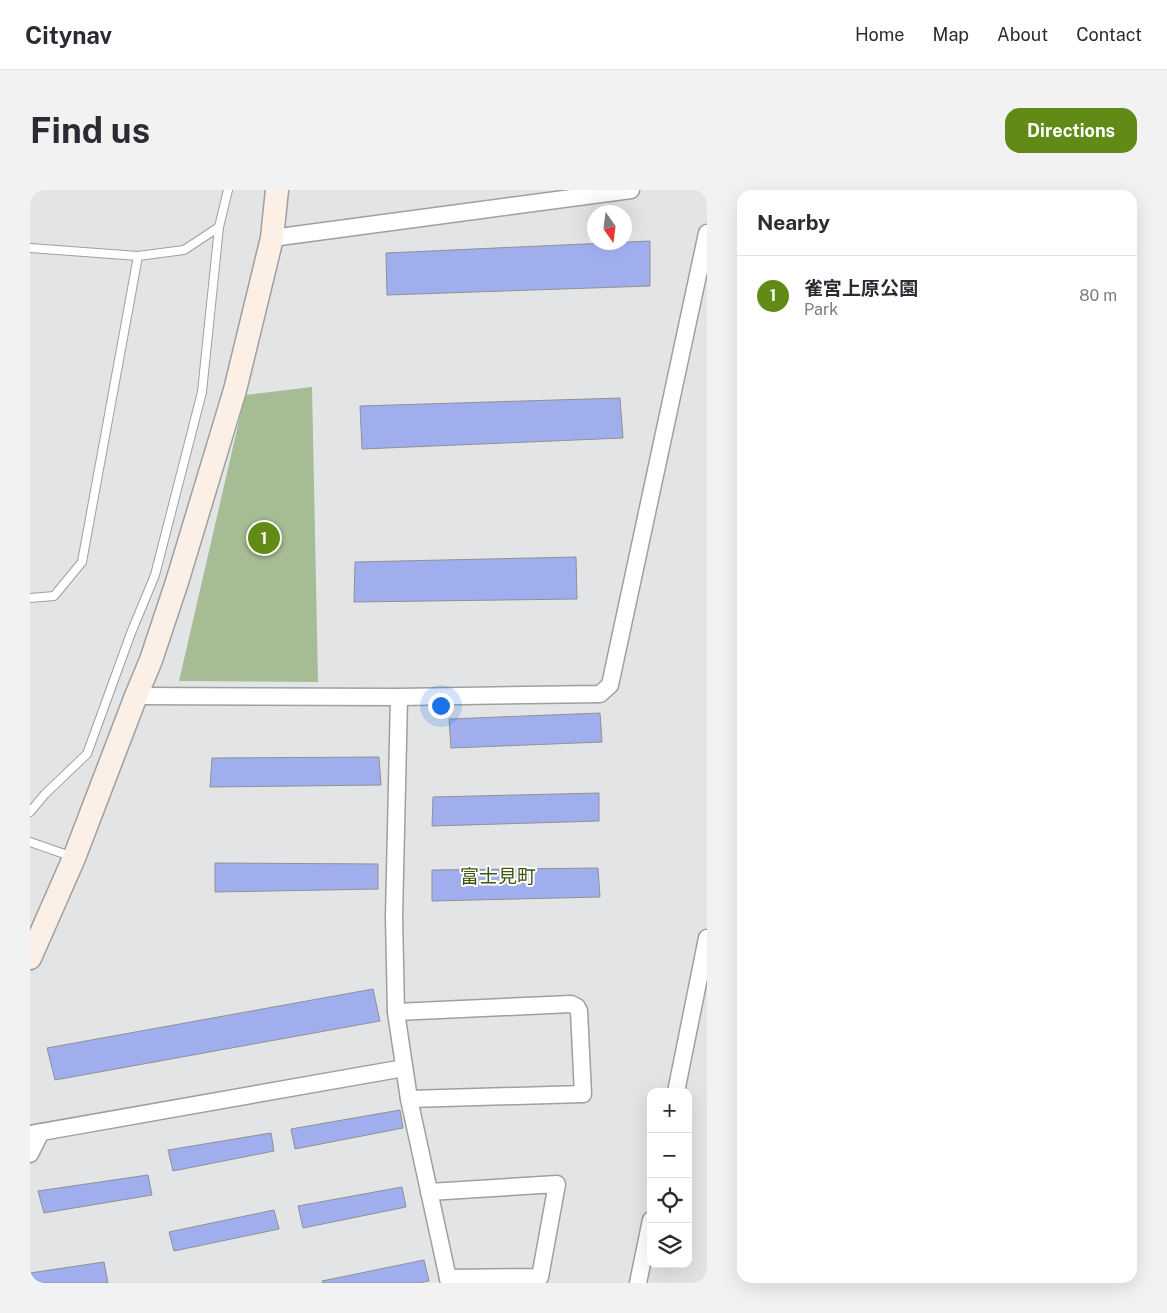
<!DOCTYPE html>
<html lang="en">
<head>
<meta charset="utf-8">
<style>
	:root { --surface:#fff; --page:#f2f2f3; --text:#2b2b33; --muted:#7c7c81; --line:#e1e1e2; --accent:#628a16 }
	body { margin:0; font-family:"Public Sans","Noto Sans JP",sans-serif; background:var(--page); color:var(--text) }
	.controls { position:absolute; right:15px; bottom:15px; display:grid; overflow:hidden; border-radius:10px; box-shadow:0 5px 20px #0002 }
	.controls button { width:45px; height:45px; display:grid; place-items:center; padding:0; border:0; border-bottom:1px solid var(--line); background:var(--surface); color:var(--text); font:25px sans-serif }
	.compass { position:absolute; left:557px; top:15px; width:45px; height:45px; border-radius:50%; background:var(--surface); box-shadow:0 5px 20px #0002; rotate:166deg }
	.you { position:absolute; left:410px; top:515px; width:18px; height:18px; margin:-12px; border:4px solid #fff; border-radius:50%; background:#1a73e8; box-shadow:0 0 0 8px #1a73e833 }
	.badge { display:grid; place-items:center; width:32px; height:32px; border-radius:50%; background:var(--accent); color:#fff; font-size:16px; font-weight:700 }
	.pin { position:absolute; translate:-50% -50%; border:2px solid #fff; box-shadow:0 1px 5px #0006 }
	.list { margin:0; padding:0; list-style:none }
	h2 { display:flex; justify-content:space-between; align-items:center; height:65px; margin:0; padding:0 20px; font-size:21px }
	h2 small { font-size:16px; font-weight:400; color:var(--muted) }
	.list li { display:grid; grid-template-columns:32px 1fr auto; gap:15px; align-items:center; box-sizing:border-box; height:80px; padding:0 20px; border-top:1px solid var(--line) }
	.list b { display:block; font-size:19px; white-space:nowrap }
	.list p { margin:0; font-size:16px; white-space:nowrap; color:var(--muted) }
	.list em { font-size:16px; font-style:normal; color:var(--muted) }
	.icon { flex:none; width:28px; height:28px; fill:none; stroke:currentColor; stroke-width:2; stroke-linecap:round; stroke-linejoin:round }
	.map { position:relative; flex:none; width:677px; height:1093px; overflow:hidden; border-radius:15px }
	header { display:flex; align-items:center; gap:30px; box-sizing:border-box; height:70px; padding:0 25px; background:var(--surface); border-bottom:1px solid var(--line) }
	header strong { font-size:24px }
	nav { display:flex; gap:28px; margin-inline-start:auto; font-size:18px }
	.intro { display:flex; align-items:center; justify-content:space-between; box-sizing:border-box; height:120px; padding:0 30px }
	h1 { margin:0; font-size:35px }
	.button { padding:12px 22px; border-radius:15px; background:var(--accent); color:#fff; font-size:18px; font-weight:700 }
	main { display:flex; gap:30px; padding:0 30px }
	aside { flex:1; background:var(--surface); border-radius:15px; box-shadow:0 5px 20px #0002 }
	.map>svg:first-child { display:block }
	.green { fill:#a6bc95 }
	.building { fill:#a0aeee; stroke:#909193 }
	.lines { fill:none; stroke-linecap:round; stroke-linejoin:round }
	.lane-casing { stroke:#9e9fa1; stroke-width:10 }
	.street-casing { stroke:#9e9fa1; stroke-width:19 }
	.secondary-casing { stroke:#9e9fa1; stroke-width:25 }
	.lane { stroke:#fff; stroke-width:8 }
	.street { stroke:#fff; stroke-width:16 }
	.secondary { stroke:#fcf0e6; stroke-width:22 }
	.labels { text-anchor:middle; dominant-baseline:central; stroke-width:4; stroke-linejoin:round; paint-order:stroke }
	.quarter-label { font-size:19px; fill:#3d560f; stroke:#fff }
</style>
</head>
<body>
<header>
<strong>Citynav</strong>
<nav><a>Home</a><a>Map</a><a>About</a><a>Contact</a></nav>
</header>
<div class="intro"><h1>Find us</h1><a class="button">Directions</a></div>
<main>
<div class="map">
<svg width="677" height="1093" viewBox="0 0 677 1093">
	<rect width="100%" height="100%" fill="#e3e4e6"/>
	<polygon class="green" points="282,197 288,492 149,491 215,205"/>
	<g class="building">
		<polygon points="620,51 620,96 357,105 356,63"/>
		<polygon points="590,208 593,248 332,259 330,216"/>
		<polygon points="546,367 547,409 324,412 325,372"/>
		<polygon points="570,523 572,552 421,558 419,529"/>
		<polygon points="349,567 351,595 180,597 182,568"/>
		<polygon points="569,603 569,631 402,636 403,607"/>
		<polygon points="185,673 348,674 348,699 185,702"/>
		<polygon points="568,678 570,707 402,711 402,680"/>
		<polygon points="343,799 350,831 25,890 17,858"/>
		<polygon points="370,920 373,938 265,959 261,939"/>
		<polygon points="241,943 244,961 143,981 138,960"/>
		<polygon points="118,985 122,1005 14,1023 8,1001"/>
		<polygon points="372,997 376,1017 273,1038 268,1016"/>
		<polygon points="244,1020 249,1039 144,1061 139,1042"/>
		<polygon points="394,1070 399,1091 388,1093 293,1093 292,1091"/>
		<polygon points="74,1072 78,1093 0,1093 0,1083"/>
	</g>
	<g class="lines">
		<defs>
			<g id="lane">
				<polyline points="0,58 108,66"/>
				<polyline points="0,408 24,406 52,372 108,66 154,60 189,37 198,0"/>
				<polyline points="0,622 15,604 57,564 101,443 125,385 172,202 189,37"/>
				<polyline points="0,652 43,667"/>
			</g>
			<g id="street">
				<polyline points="242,48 601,0"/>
				<polyline points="106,506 369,507 570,504 580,495 677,43"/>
				<polyline points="369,507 364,727 366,822 379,909 419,1093"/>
				<polyline points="366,822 541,814 547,817 549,821 553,904 379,909"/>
				<polyline points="646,902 677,748"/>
				<polyline points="0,944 374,878"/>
				<polyline points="0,964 11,942"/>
				<polyline points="399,1002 527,994 510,1087 418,1088"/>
				<polyline points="608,1093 621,1030"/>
			</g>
			<polyline id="secondary" points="0,768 44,668 106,506 121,470 147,392 205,200 242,48 247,0"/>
		</defs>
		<use href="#lane" class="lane-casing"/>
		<use href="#street" class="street-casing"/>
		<use href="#secondary" class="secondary-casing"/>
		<use href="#lane" class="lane"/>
		<use href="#street" class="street"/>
		<use href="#secondary" class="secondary"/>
	</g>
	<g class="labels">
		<g class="quarter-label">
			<text x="468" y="686">富士見町</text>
		</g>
	</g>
</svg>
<div class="controls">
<button>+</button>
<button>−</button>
<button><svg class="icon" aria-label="locate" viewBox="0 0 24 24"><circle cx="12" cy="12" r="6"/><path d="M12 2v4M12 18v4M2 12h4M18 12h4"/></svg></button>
<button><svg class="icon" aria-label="layers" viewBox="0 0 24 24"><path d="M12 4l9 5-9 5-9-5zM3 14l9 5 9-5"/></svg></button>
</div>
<svg class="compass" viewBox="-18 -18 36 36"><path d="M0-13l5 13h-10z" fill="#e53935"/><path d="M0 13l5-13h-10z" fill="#7c7c81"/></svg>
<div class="you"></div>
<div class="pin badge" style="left:234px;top:348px">1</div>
</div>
<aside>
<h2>Nearby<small></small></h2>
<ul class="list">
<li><span class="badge">1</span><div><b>雀宮上原公園</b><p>Park</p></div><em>80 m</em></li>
</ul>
</aside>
</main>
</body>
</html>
